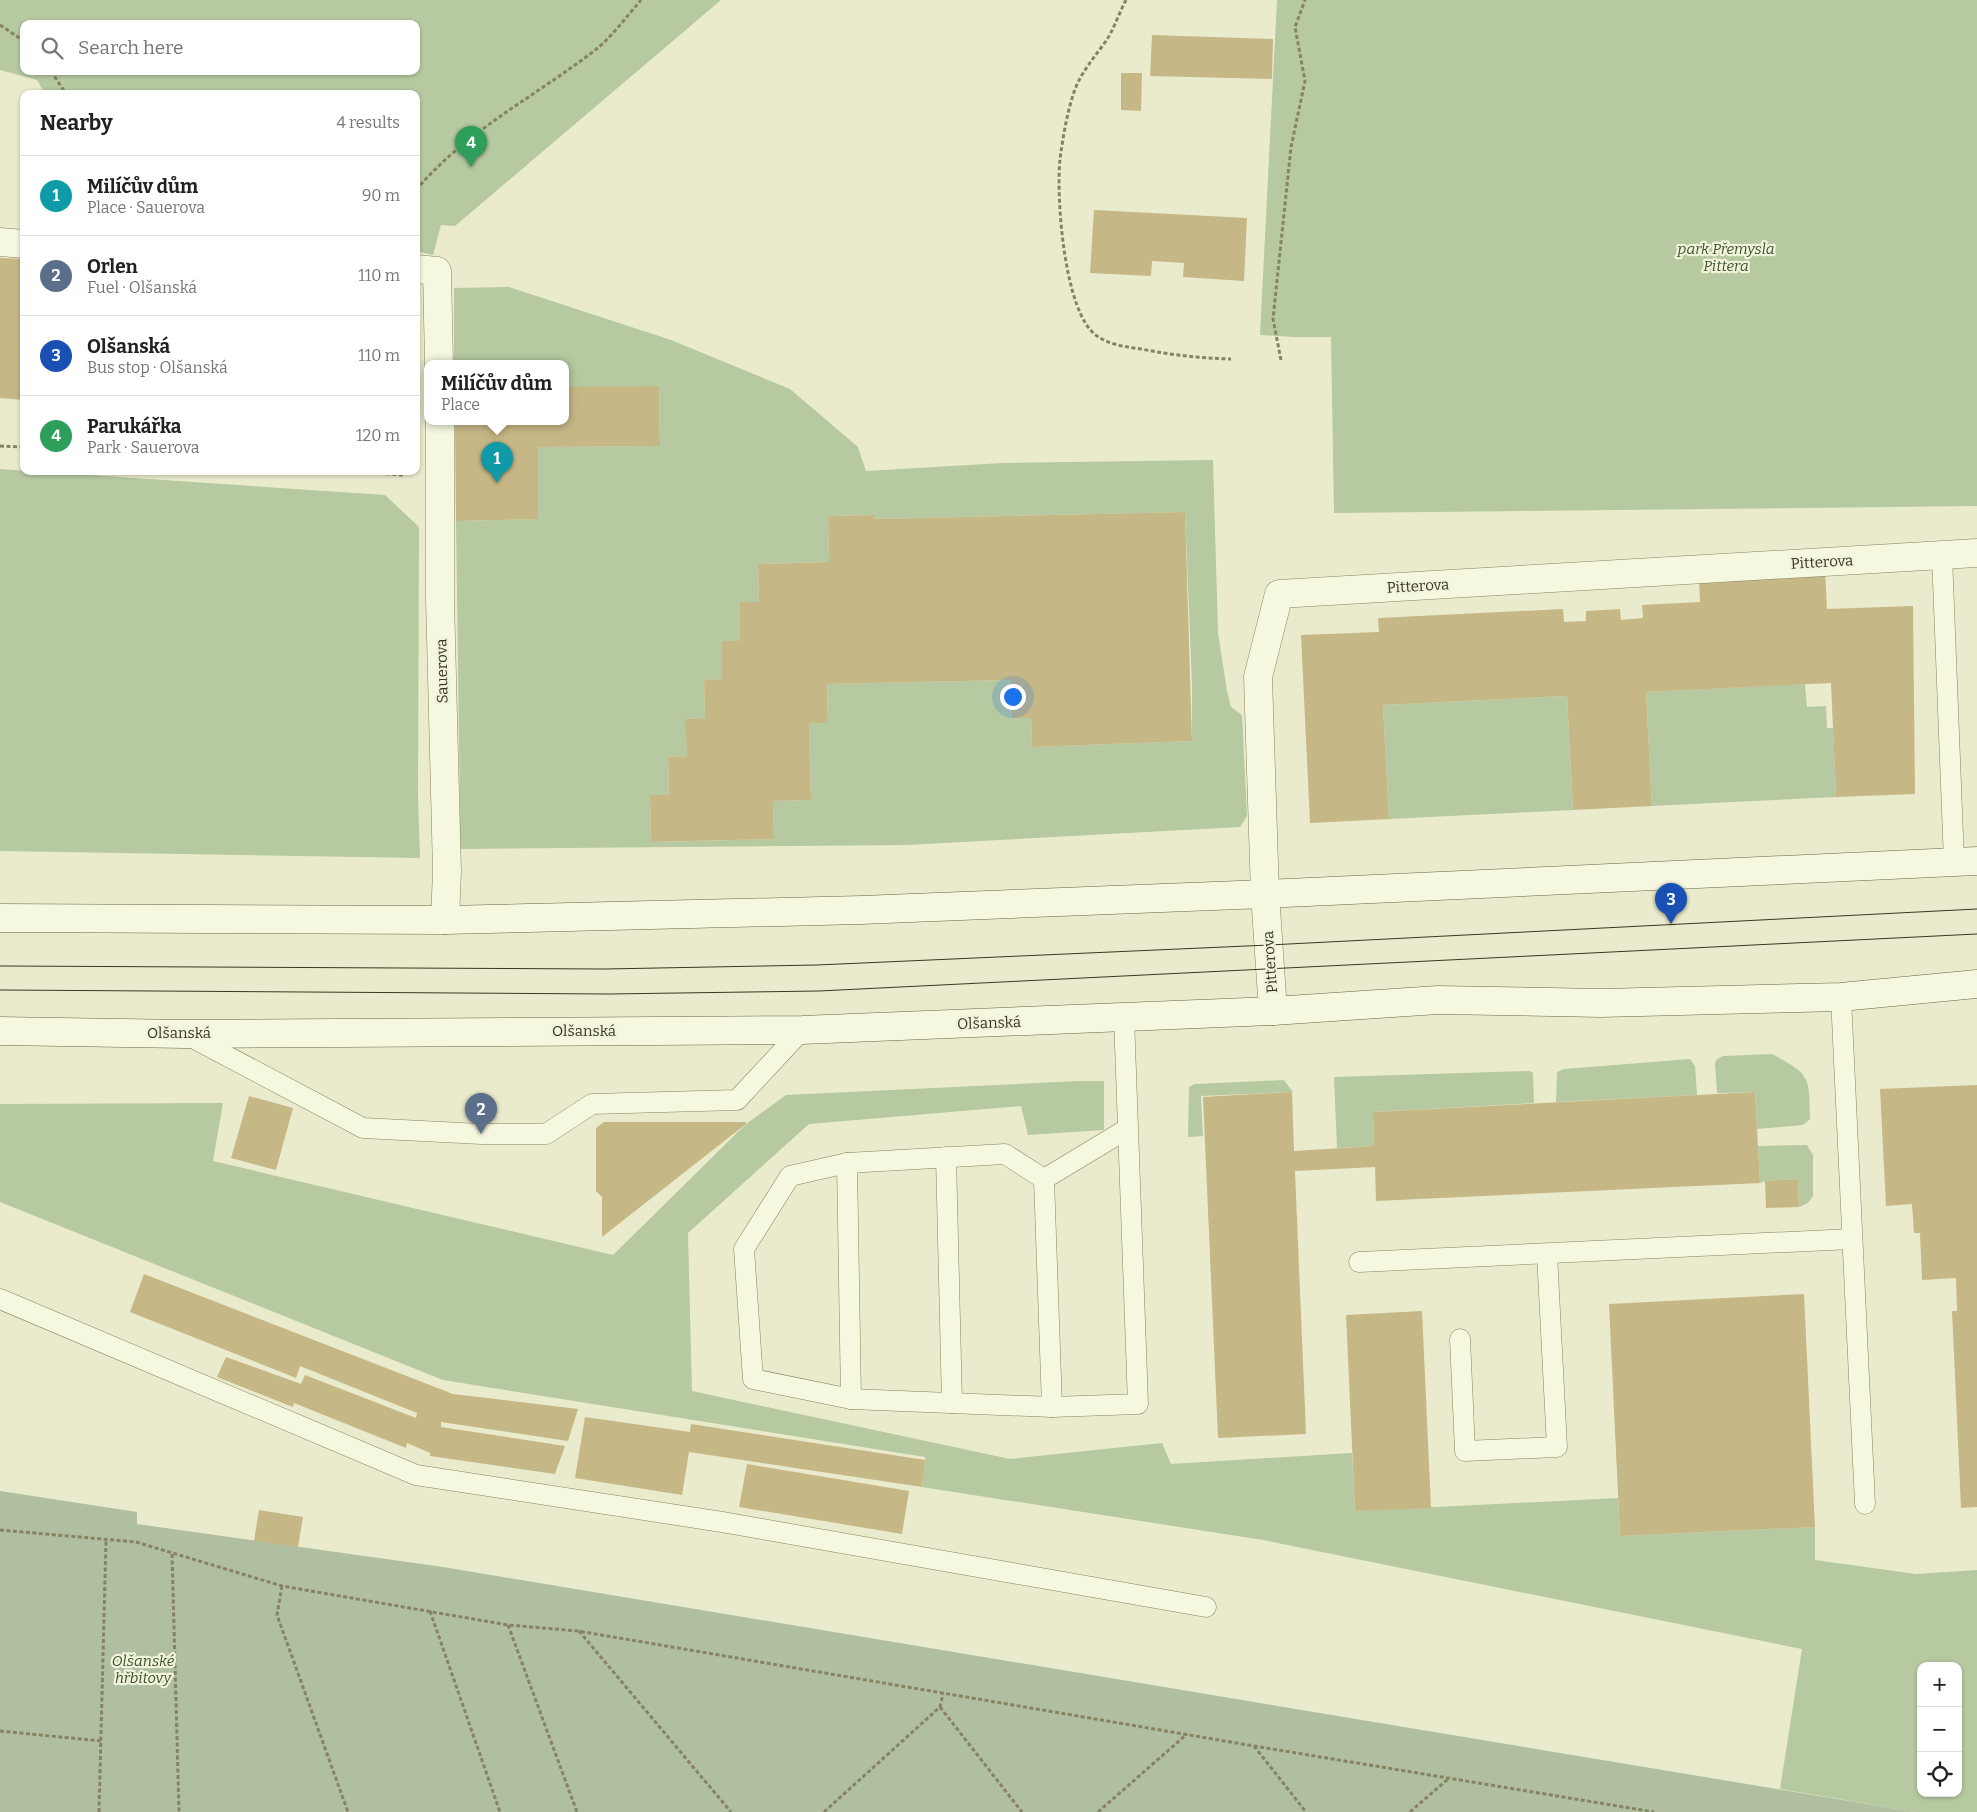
<!DOCTYPE html>
<html lang="en">
<head>
<meta charset="utf-8">
<style>
	:root { --surface:#fff; --page:#f2f2f2; --text:#222; --muted:#767676; --line:#e0e0e0; --accent:#d93025 }
	body { margin:0; font-family:Bitter,serif; background:var(--page); color:var(--text) }
	.controls { position:absolute; right:15px; bottom:15px; display:grid; overflow:hidden; border-radius:10px; box-shadow:0 1px 4px #0004 }
	.controls button { width:45px; height:45px; display:grid; place-items:center; padding:0; border:0; border-bottom:1px solid var(--line); background:var(--surface); color:var(--text); font:25px sans-serif }
	.you { position:absolute; left:1012px; top:696px; width:18px; height:18px; margin:-12px; border:4px solid #fff; border-radius:50%; background:#1a73e8; box-shadow:0 0 0 8px #1a73e833 }
	.badge { display:grid; place-items:center; width:32px; height:32px; border-radius:50%; background:var(--accent); color:#fff; font-size:16px; font-weight:700 }
	.pin { position:absolute; translate:-50% -41px; filter:drop-shadow(0 1px 2px #0008) }
	.pin::after { content:''; position:absolute; top:26px; width:18px; height:15px; background:inherit; clip-path:polygon(0 0,100% 0,50% 100%) }
	.popup { position:absolute; left:424px; top:360px; width:145px; height:65px; box-sizing:border-box; display:grid; place-content:center; border-radius:10px; background:var(--surface); filter:drop-shadow(0 1px 4px #0005); font-size:16px; white-space:nowrap; color:var(--muted) }
	.popup b { font-size:19px; color:var(--text) }
	.popup::after { content:''; position:absolute; left:50%; top:100%; margin-left:-10px; border:10px solid transparent; border-top-color:var(--surface) }
	.list { margin:0; padding:0; list-style:none }
	h2 { display:flex; justify-content:space-between; align-items:center; height:65px; margin:0; padding:0 20px; font-size:21px }
	h2 small { font-size:16px; font-weight:400; color:var(--muted) }
	.list li { display:grid; grid-template-columns:32px 1fr auto; gap:15px; align-items:center; box-sizing:border-box; height:80px; padding:0 20px; border-top:1px solid var(--line) }
	.list b { display:block; font-size:19px; white-space:nowrap }
	.list p { margin:0; font-size:16px; white-space:nowrap; color:var(--muted) }
	.list em { font-size:16px; font-style:normal; color:var(--muted) }
	.icon { flex:none; width:28px; height:28px; fill:none; stroke:currentColor; stroke-width:2; stroke-linecap:round; stroke-linejoin:round }
	.map { position:relative; flex:none; width:1977px; height:1812px; overflow:hidden }
	.search { position:absolute; background:var(--surface); box-shadow:0 1px 4px #0004; left:20px; top:20px; width:400px; height:55px; display:flex; align-items:center; gap:12px; box-sizing:border-box; padding:0 18px; border-radius:10px; color:var(--muted); font-size:19px }
	.panel { position:absolute; background:var(--surface); box-shadow:0 1px 4px #0004; left:20px; top:90px; width:400px; height:385px; border-radius:10px }
	.map>svg:first-child { display:block }
	.green { fill:#b6c9a1; fill-rule:evenodd }
	.cemetery { fill:#b0bf9f }
	.building { fill:#c6b786 }
	.lines { fill:none; stroke-linecap:round; stroke-linejoin:round }
	.lane-casing { stroke:#878361; stroke-width:21 }
	.street-casing { stroke:#878361; stroke-width:29 }
	.secondary-casing { stroke:#6a6444; stroke-width:29 }
	.path { stroke:#878361; stroke-width:3; stroke-dasharray:4 2.5; stroke-linecap:butt }
	.lane { stroke:#f5f7df; stroke-width:20 }
	.street { stroke:#f5f7df; stroke-width:28 }
	.secondary { stroke:#f5f7df; stroke-width:28 }
	.tram { stroke:#3a3623; stroke-width:1 }
	.labels { text-anchor:middle; dominant-baseline:central; stroke-width:4.5; stroke-linejoin:round; paint-order:stroke }
	.park-label { font-size:15px; font-style:italic; fill:#3c542c; stroke:#f2f3db }
	.street-label { font-size:15px; fill:#3a3623; stroke:#f2f3db }
</style>
</head>
<body>
<div class="map">
<svg width="1977" height="1812" viewBox="0 0 1977 1812">
	<rect width="100%" height="100%" fill="#eaebcc"/>
	<g class="green">
		<path d="M0,0H721L455,226L441,225L433,255L416,251V94H45L37,80L0,70ZM24,24H416V71H24Z"/>
		<polygon points="1277,0 1977,0 1977,506 1334,513 1331,337 1294,337 1260,335"/>
		<path d="M509,287L671,340L790,389L858,447L866,471L1003,463L1213,460L1218,633L1227,691L1231,707L1242,715L1247,816L1240,827L907,845L458,849L460,812L456,521L538,519V447L660,446L659,387H566V364H454V288ZM1185,512L1192,685V741L1032,747L1031,718H1012L1011,680L827,684L828,722L809,723L811,800L773,801L774,839L651,842L650,795H669L668,757L687,756L686,719L705,718L704,680L722,679V642L740,641V603L759,602L758,564L829,562L828,516L876,515L875,519Z"/>
		<polygon points="0,469 385,495 419,527 418,797 420,858 0,851"/>
		<polygon points="1805,684 1807,707 1826,706 1827,728 1833,728 1836,797 1652,806 1646,692"/>
		<polygon points="1567,696 1573,810 1389,819 1383,705"/>
		<path d="M1772,1054C1811,1075 1809,1076 1810,1119L1803,1125L1757,1129L1755,1092L1717,1093L1715,1063L1717,1059L1723,1056Z"/>
		<polygon points="1690,1059 1695,1066 1697,1095 1556,1102 1557,1072 1564,1069"/>
		<polygon points="1530,1071 1533,1073 1534,1103 1373,1112 1374,1146 1337,1148 1334,1077"/>
		<polygon points="1284,1080 1293,1092 1201,1096 1203,1136 1188,1137 1189,1087 1195,1084"/>
		<path d="M1078,1081H1104V1130L1028,1135L1021,1106L809,1124L688,1233L692,1391L1010,1459L1162,1443L1171,1464L1352,1453L1355,1511L1618,1498L1620,1536L1815,1527V1560L1916,1574L1977,1570V1812H1915L1780,1789L1802,1649L1263,1540L922,1487L925,1457L443,1380L0,1202V1104L223,1103L213,1161L613,1255L746,1124L786,1095ZM1921,1666H1958V1793H1921Z"/>
		<polygon points="1807,1145 1813,1155 1813,1196 1808,1203 1799,1207 1798,1179 1765,1181 1760,1183 1758,1146"/>
	</g>
	<polygon class="cemetery" points="0,1491 137,1512 137,1524 443,1567 1915,1812 0,1812"/>
	<g class="building">
		<polygon points="1152,35 1273,39 1272,79 1150,76"/>
		<polygon points="1121,73 1142,73 1141,111 1121,110"/>
		<polygon points="1094,210 1247,218 1244,281 1183,277 1184,263 1152,261 1151,276 1090,273"/>
		<polygon points="0,258 24,259 24,400 0,398"/>
		<polygon points="659,386 660,446 538,447 538,519 456,521 455,422 566,422 566,387"/>
		<polygon points="1185,512 1192,741 1032,747 1031,718 1012,718 1011,680 827,684 828,723 809,723 811,800 773,801 774,839 651,842 650,795 669,795 668,757 687,756 685,719 705,718 704,680 722,679 722,641 740,641 740,602 759,602 758,564 829,562 828,516 876,515 875,519"/>
		<polygon points="1825,571 1827,609 1913,606 1915,794 1836,797 1831,683 1646,692 1652,806 1573,810 1567,696 1383,705 1389,819 1310,823 1301,635 1379,632 1378,618 1563,609 1564,622 1586,621 1586,611 1620,609 1621,620 1643,618 1642,605 1700,602 1699,577"/>
		<polygon points="1977,1085 1977,1507 1961,1508 1952,1311 1957,1311 1956,1278 1922,1280 1920,1233 1914,1233 1912,1204 1886,1206 1880,1089"/>
		<polygon points="1292,1092 1294,1151 1374,1146 1373,1112 1755,1092 1760,1183 1376,1201 1375,1167 1295,1171 1306,1434 1218,1438 1203,1097"/>
		<polygon points="249,1096 293,1108 276,1170 231,1158"/>
		<polygon points="604,1122 746,1122 746,1124 602,1237 602,1197 596,1191 596,1128"/>
		<polygon points="1798,1179 1799,1207 1766,1208 1765,1181"/>
		<polygon points="144,1274 453,1394 578,1409 568,1441 441,1422 441,1427 565,1446 555,1474 430,1456 430,1453 407,1443 406,1448 294,1403 293,1407 217,1377 226,1357 301,1384 305,1375 416,1418 417,1413 300,1366 296,1378 130,1312"/>
		<polygon points="1804,1294 1815,1527 1620,1536 1609,1304"/>
		<polygon points="1422,1311 1431,1508 1355,1511 1346,1315"/>
		<polygon points="585,1417 690,1432 691,1424 925,1460 922,1487 689,1452 682,1495 575,1478"/>
		<polygon points="747,1464 909,1491 902,1534 739,1507"/>
		<polygon points="259,1510 303,1517 298,1547 254,1541"/>
	</g>
	<g class="lines">
		<defs>
			<g id="lane">
				<polyline points="1942,555 1954,862"/>
				<polyline points="1841,997 1865,1504"/>
				<polyline points="187,1035 363,1128 481,1134 546,1134 592,1104 737,1100 802,1030"/>
				<polyline points="946,1157 952,1403"/>
				<polyline points="847,1163 851,1399"/>
				<polyline points="1044,1179 1005,1154 847,1163 790,1176 744,1249 753,1379 851,1399 1052,1407 1138,1404 1124,1017"/>
				<polyline points="1359,1262 1852,1239"/>
				<polyline points="0,1299 416,1475 722,1522 1206,1607"/>
				<polyline points="1460,1339 1465,1451 1557,1447 1547,1254"/>
				<polyline points="1052,1407 1044,1179 1127,1129"/>
			</g>
			<g id="street">
				<polyline points="0,242 24,244"/>
				<polyline points="416,269 437,271 439,364"/>
				<polyline points="440,422 440,599 447,871 445,920"/>
				<polyline points="1273,1011 1265,894 1258,677 1279,594 1977,553"/>
			</g>
			<g id="secondary">
				<polyline points="0,918 445,920 861,910 1265,894 1977,861"/>
				<polyline points="0,1031 185,1034 802,1030 1273,1011 1438,1000 1601,1003 1841,997 1977,984"/>
			</g>
		</defs>
		<use href="#lane" class="lane-casing"/>
		<use href="#street" class="street-casing"/>
		<use href="#secondary" class="secondary-casing"/>
		<g class="path">
			<path d="M1126,0C1119,13 1114,29 1106,41C1094,58 1081,72 1074,92C1067,113 1063,137 1060,159C1056,197 1064,314 1097,336C1110,345 1126,347 1141,349C1172,355 1198,358 1231,359"/>
			<polyline points="0,25 24,41"/>
			<polyline points="51,71 66,94"/>
			<path d="M416,190C466,131 534,97 594,51C611,38 627,16 641,0"/>
			<polyline points="1281,360 1273,319 1291,147 1305,81 1295,27 1305,0"/>
			<polyline points="0,446 24,447"/>
			<polyline points="347,471 404,475"/>
			<polyline points="0,1530 136,1542 282,1586 508,1625 578,1631 1254,1746 1654,1812"/>
			<polyline points="172,1554 179,1812"/>
			<polyline points="282,1586 277,1615 348,1812"/>
			<polyline points="430,1611 500,1812"/>
			<polyline points="508,1625 577,1812"/>
			<polyline points="579,1631 731,1812"/>
			<polyline points="940,1707 1022,1812"/>
			<polyline points="0,1731 101,1741"/>
			<polyline points="1254,1746 1306,1812"/>
			<polyline points="99,1812 106,1540"/>
			<polyline points="824,1812 940,1707 943,1694"/>
			<polyline points="1098,1812 1187,1734"/>
			<polyline points="1410,1812 1448,1779"/>
		</g>
		<use href="#lane" class="lane"/>
		<use href="#street" class="street"/>
		<use href="#secondary" class="secondary"/>
		<g class="tram">
			<polyline points="0,966 605,969 817,965 1269,945 1977,909"/>
			<polyline points="0,990 609,994 819,991 1977,934"/>
		</g>
	</g>
	<g class="labels">
		<g class="park-label">
			<text x="1726" y="249">park Přemysla<tspan x="1726" dy="17">Pittera</tspan></text>
			<text x="143" y="1661">Olšanské<tspan x="143" dy="17">hřbitovy</tspan></text>
		</g>
		<g class="street-label">
			<text transform="translate(1822 562) rotate(-3)">Pitterova</text>
			<text transform="translate(1418 586) rotate(-3)">Pitterova</text>
			<text transform="translate(442 671) rotate(-91)">Sauerova</text>
			<text transform="translate(1270 962) rotate(-94)">Pitterova</text>
			<text transform="translate(989 1023) rotate(-2)">Olšanská</text>
			<text x="584" y="1031">Olšanská</text>
			<text x="179" y="1033">Olšanská</text>
		</g>
	</g>
</svg>
<div class="controls">
<button>+</button>
<button>−</button>
<button><svg class="icon" aria-label="locate" viewBox="0 0 24 24"><circle cx="12" cy="12" r="6"/><path d="M12 2v4M12 18v4M2 12h4M18 12h4"/></svg></button>
</div>
<div class="you"></div>
<div class="pin badge" style="left:497px;top:483px;background:#0f9aa8">1</div>
<div class="popup"><b>Milíčův dům</b>Place</div>
<div class="pin badge" style="left:481px;top:1134px;background:#5c6f8a">2</div>
<div class="pin badge" style="left:1671px;top:924px;background:#1a4fb4">3</div>
<div class="pin badge" style="left:471px;top:167px;background:#2e9e5b">4</div>
<div class="search"><svg class="icon" aria-label="search" viewBox="0 0 24 24"><circle cx="10" cy="10" r="6"/><path d="M15 15l6 6"/></svg>Search here</div>
<section class="panel">
<h2>Nearby<small>4 results</small></h2>
<ul class="list">
<li><span class="badge" style="background:#0f9aa8">1</span><div><b>Milíčův dům</b><p>Place · Sauerova</p></div><em>90 m</em></li>
<li><span class="badge" style="background:#5c6f8a">2</span><div><b>Orlen</b><p>Fuel · Olšanská</p></div><em>110 m</em></li>
<li><span class="badge" style="background:#1a4fb4">3</span><div><b>Olšanská</b><p>Bus stop · Olšanská</p></div><em>110 m</em></li>
<li><span class="badge" style="background:#2e9e5b">4</span><div><b>Parukářka</b><p>Park · Sauerova</p></div><em>120 m</em></li>
</ul>
</section>
</div>
</body>
</html>
